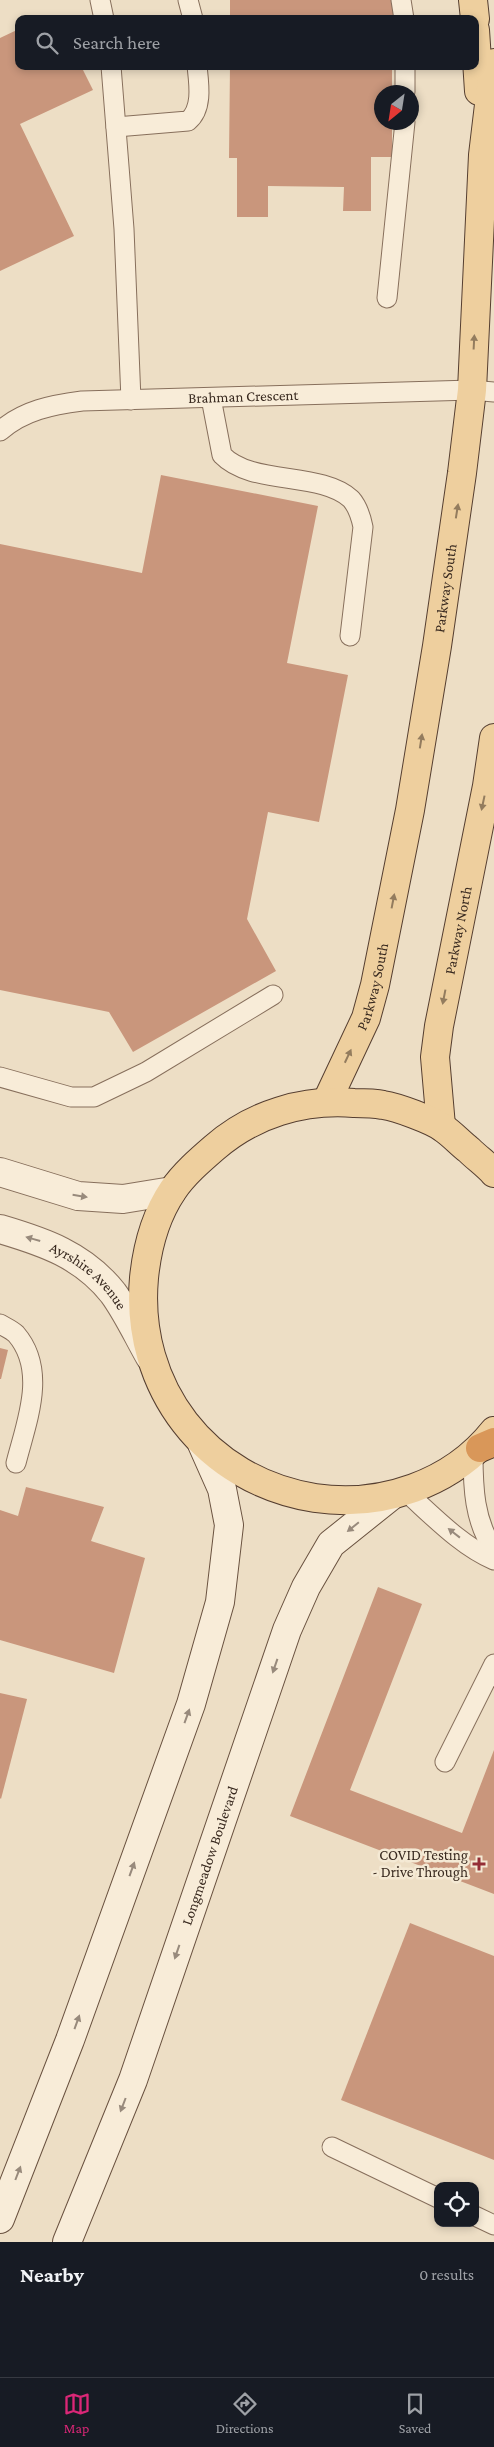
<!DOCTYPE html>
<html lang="en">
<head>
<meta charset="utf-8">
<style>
	:root { --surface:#171b24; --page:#242831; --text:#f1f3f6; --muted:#9ea1a6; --line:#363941; --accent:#db2777 }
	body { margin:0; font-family:"Crimson Pro",serif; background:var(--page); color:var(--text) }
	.controls { position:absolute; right:15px; bottom:15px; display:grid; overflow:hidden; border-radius:10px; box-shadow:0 2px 8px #0003 }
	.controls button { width:45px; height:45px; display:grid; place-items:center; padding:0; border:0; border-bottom:1px solid var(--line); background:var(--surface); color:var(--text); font:25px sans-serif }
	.compass { position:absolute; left:374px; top:85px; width:45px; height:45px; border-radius:50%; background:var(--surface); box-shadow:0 2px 8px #0003; rotate:210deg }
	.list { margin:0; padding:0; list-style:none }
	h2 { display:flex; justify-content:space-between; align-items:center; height:65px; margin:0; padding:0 20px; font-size:21px }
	h2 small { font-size:16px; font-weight:400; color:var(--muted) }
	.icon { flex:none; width:28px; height:28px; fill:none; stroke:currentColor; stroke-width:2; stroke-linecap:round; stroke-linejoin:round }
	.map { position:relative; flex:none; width:494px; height:2242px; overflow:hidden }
	.search { position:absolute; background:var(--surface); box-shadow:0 2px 8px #0003; left:15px; right:15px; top:15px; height:55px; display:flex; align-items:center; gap:12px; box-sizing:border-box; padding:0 18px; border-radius:10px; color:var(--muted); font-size:19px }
	.sheet { height:135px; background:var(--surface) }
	nav { display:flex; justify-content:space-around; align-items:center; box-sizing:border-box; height:70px; border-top:1px solid var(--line); background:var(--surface); font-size:14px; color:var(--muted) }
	nav a { display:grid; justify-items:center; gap:2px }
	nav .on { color:var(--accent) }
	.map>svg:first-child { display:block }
	.building { fill:#c9967c }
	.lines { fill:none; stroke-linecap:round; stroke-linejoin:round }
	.service-casing { stroke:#876f5c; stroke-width:21 }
	.minor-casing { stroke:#876f5c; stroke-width:30 }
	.secondary-casing { stroke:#69513f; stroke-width:30 }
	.primary-casing { stroke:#553e30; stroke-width:30 }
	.motorway-casing { stroke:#553e30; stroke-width:30 }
	.service { stroke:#f8ecd8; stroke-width:19 }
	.minor { stroke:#f8ecd8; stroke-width:28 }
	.secondary { stroke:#f8ecd8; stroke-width:28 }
	.primary { stroke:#eecf9e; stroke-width:28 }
	.motorway { stroke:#d99759; stroke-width:28 }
	.oneway { fill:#937c5e }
	.oneway2 { fill:#988a7c }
	.poi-dot { fill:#942e36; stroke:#f4e9d4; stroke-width:2 }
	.labels { text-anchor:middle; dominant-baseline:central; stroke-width:5; stroke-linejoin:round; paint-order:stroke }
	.street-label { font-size:15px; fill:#38291f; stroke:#f4e9d4 }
	.poi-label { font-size:15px; fill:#38291f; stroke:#f4e9d4; text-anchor:end }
</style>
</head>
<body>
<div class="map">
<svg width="494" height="2242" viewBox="0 0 494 2242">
	<rect width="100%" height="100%" fill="#eddec5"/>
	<g class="building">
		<rect x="230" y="0" width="163" height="19"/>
		<polygon points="19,29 19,66 81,66 93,90 20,124 74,236 0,271 0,38"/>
		<polygon points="230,66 392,66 392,92 382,92 382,122 392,122 392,157 371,157 371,211 343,211 344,187 268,186 268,217 237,217 237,158 229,158"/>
		<polygon points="161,475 318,506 287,663 348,675 319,822 268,812 247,919 276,971 133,1052 109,1012 0,990 0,544 142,573"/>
		<polygon points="0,1348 8,1350 1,1379 0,1379"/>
		<polygon points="26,1487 104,1507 91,1541 145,1558 114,1673 0,1640 0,1510 18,1516"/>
		<polygon points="378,1587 422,1604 350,1790 462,1833 494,1750 494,1894 290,1816"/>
		<polygon points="0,1693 27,1699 1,1799 0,1798"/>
		<polygon points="410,1923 494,1956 494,2160 341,2100"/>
	</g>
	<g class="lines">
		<defs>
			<g id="service">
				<polyline points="100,0 104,19"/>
				<polyline points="188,0 193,19"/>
				<polyline points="401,0 404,19"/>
				<polyline points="111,66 124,229 131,400"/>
				<polyline points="405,66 405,92"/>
				<path d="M116,127L188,121C203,109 199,84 197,66"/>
				<polyline points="387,298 405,122"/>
				<path d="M211,398L222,455C252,486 320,471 351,499C358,507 361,517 363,527L350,636"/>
				<path id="s1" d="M0,431C24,410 52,405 82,401L472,390L494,392"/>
				<polyline points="0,1077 71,1097 94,1097 146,1072 273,995"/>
				<path d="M0,1324C5,1327 12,1330 16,1334C48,1371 26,1423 16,1463"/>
				<path d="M473,1454C473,1487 474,1521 494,1550"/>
				<path d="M405,1491C432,1515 461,1546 494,1560"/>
				<polyline points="445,1762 494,1664"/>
				<polyline points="332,2147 438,2198"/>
				<polyline points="475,2216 494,2225"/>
			</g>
			<g id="minor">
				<polyline points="0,1172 78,1196 123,1199 172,1191"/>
				<path id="s2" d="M0,1229C44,1242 83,1255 113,1293C127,1312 138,1336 150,1357"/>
			</g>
			<g id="secondary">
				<polyline points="0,2219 70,2040 191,1704 220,1602 229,1525 222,1489 202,1444"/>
				<path id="s3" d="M67,2242L133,2080L287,1630L306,1587L331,1544L391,1496"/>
			</g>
			<g id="primary">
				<polyline points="473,0 475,19"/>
				<polyline points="475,30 479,91"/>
				<path id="s4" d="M327,1101L366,1018L375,985L410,810L437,646L462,473L472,390L483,155L494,63"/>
				<path id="s5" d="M441,1126L435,1057L439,1026L487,786L494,738"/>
				<path d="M494,1173C487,1165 477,1158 469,1150C460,1143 452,1134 443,1128C432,1120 397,1107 383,1105C374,1103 364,1103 354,1103C303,1099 253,1114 214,1148C199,1161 184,1174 173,1190C156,1215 147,1248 144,1278C134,1387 206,1481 315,1498C381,1508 452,1484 494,1431"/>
			</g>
			<polyline id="motorway" points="480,1448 494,1442"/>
		</defs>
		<use href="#service" class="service-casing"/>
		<use href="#minor" class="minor-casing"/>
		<use href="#secondary" class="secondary-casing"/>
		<use href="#primary" class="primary-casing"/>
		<use href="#motorway" class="motorway-casing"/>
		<use href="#service" class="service"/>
		<use href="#minor" class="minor"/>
		<use href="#secondary" class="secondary"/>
		<use href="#primary" class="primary"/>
		<use href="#motorway" class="motorway"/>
	</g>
	<defs><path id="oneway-solid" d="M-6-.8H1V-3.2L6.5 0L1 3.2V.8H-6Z" transform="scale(1.25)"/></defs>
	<g class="oneway">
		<use href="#oneway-solid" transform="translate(474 342) rotate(-87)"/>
		<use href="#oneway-solid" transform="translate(457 511) rotate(-81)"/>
		<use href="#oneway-solid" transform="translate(421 741) rotate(-81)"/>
		<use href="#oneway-solid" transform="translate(483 803) rotate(102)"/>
		<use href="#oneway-solid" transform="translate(393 901) rotate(-79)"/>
		<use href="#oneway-solid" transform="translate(444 997) rotate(101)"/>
		<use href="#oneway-solid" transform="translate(348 1056) rotate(-65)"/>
	</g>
	<g class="oneway2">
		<use href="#oneway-solid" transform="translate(80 1196) rotate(9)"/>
		<use href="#oneway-solid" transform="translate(33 1239) rotate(-164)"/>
		<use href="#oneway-solid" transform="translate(353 1527) rotate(141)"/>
		<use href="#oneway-solid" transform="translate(454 1533) rotate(-142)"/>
		<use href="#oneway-solid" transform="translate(275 1666) rotate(109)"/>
		<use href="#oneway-solid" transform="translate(187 1716) rotate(-70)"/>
		<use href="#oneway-solid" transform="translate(132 1869) rotate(-70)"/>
		<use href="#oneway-solid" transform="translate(177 1952) rotate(109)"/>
		<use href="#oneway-solid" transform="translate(77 2022) rotate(-70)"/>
		<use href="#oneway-solid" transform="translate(123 2105) rotate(111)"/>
		<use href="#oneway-solid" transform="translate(18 2173) rotate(-69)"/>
	</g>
	<path class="poi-dot" d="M476.5 1856.5h5v5h5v5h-5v5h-5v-5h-5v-5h5z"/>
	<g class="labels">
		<g class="street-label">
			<text stroke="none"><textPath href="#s1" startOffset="250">Brahman Crescent</textPath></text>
			<text stroke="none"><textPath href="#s4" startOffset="529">Parkway South</textPath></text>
			<text stroke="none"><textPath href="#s5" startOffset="198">Parkway North</textPath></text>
			<text stroke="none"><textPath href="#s4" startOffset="124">Parkway South</textPath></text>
			<text stroke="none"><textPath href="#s2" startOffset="102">Ayrshire Avenue</textPath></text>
			<text stroke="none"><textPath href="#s3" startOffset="412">Longmeadow Boulevard</textPath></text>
		</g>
		<g class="poi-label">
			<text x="468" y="1855">COVID Testing<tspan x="468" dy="17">- Drive Through</tspan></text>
		</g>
	</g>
</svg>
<div class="controls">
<button><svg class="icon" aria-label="locate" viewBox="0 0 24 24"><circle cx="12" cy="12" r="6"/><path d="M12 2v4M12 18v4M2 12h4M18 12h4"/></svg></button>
</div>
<svg class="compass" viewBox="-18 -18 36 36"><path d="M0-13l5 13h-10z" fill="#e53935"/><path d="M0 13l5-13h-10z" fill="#9ea1a6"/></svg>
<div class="search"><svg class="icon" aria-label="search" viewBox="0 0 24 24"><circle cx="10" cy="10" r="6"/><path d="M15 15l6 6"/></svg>Search here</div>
</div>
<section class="sheet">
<h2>Nearby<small>0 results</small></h2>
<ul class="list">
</ul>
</section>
<nav>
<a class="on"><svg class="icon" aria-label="map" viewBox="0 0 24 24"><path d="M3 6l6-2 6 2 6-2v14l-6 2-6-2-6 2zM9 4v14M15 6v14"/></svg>Map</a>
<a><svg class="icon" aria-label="directions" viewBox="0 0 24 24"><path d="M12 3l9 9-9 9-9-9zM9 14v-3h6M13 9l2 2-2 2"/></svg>Directions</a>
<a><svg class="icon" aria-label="saved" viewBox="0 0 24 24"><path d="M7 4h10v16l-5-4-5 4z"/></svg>Saved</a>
</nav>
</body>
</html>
